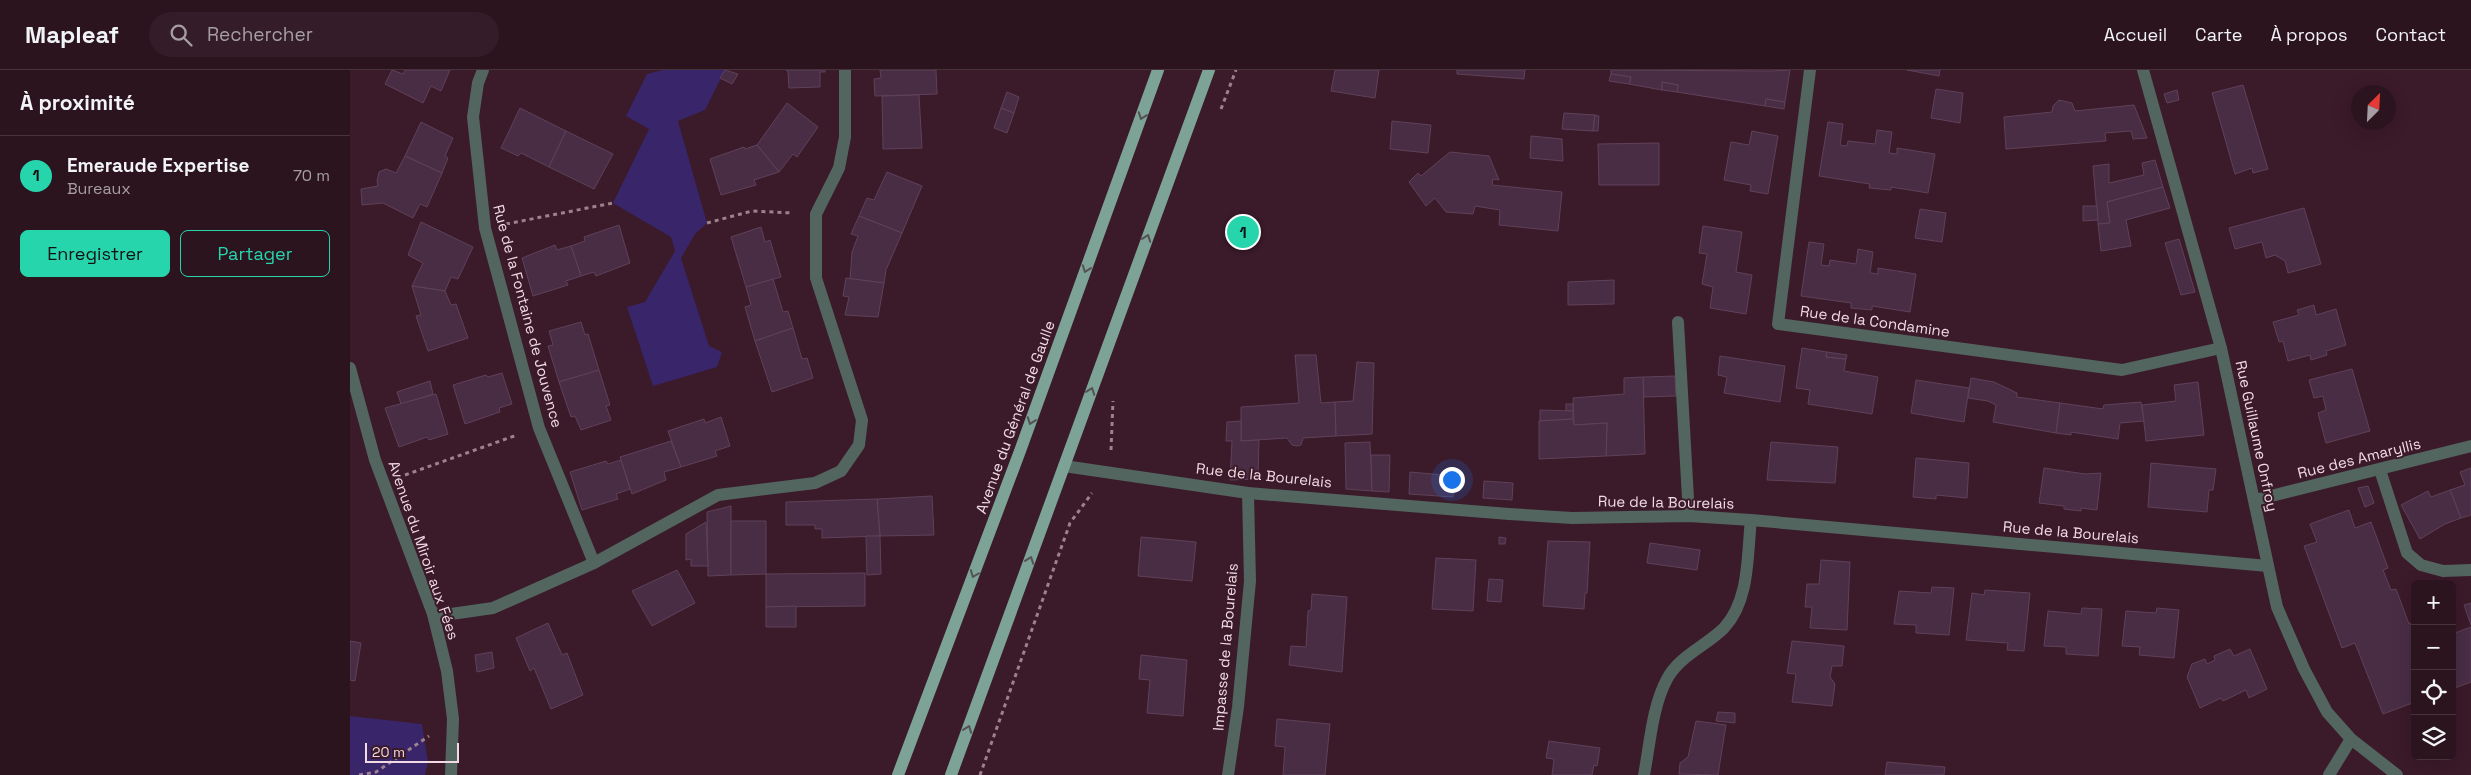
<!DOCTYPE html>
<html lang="fr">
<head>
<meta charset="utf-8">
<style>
	:root { --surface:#2c141f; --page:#341d28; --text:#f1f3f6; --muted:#a69ea4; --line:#48333d; --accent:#27d5ad }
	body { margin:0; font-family:"Space Grotesk",sans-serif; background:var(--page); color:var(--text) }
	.controls { position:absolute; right:15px; bottom:15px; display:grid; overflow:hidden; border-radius:8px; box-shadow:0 5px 20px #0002 }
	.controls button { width:45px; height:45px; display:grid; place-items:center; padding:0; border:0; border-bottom:1px solid var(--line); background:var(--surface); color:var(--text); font:25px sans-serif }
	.compass { position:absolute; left:2001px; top:15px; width:45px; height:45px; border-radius:50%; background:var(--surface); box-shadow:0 5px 20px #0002; rotate:24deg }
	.scale { position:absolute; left:15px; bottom:12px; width:94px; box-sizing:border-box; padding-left:5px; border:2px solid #f1dae3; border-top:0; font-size:14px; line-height:18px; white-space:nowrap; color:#f1dae3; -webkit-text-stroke:4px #3b1a29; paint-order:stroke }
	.you { position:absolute; left:1101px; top:409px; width:18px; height:18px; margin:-12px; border:4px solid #fff; border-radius:50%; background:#1a73e8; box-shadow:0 0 0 8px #1a73e833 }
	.badge { display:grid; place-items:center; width:32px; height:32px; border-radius:50%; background:var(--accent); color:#111; font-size:16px; font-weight:700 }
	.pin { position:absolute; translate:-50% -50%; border:2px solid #fff; box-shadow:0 1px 5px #0006 }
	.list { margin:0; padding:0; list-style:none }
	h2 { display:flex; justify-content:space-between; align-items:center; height:65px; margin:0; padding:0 20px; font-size:21px }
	h2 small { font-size:16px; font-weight:400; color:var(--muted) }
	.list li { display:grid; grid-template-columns:32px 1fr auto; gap:15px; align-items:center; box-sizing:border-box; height:80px; padding:0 20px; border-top:1px solid var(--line) }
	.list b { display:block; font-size:19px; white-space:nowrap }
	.list p { margin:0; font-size:16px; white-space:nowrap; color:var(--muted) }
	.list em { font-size:16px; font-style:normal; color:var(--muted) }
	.actions { display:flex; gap:10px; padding:15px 20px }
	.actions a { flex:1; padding:11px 0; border:1px solid var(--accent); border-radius:8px; text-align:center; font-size:18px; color:var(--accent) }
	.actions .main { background:var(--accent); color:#111 }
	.icon { flex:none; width:28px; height:28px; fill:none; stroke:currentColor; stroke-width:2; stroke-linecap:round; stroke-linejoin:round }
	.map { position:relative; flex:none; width:2121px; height:705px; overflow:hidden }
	header { display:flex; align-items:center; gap:30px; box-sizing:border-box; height:70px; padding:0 25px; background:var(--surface); border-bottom:1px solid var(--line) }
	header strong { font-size:24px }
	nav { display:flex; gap:28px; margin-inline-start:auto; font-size:18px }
	.search { width:350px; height:45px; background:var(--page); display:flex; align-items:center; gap:12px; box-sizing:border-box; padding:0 18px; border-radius:28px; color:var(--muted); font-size:19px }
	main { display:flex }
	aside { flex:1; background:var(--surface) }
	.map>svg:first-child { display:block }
	.green { fill:#392569 }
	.building { fill:#492d45; stroke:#5f415a }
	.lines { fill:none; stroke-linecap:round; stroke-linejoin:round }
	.path { stroke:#9d818d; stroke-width:3; stroke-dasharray:4 4; stroke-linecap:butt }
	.minor { stroke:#52655e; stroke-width:12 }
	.major { stroke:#7ca396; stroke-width:12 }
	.oneway { stroke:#555155 }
	.labels { text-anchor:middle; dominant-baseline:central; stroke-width:4; stroke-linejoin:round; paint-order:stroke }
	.street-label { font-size:15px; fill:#f1dae3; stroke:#3b1a29 }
</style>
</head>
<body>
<header>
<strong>Mapleaf</strong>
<div class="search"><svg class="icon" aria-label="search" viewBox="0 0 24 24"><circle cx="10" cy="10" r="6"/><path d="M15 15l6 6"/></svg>Rechercher</div>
<nav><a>Accueil</a><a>Carte</a><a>À propos</a><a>Contact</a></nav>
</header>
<main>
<aside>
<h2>À proximité<small></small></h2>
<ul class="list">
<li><span class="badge">1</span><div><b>Emeraude Expertise</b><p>Bureaux</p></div><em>70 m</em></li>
</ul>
<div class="actions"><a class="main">Enregistrer</a><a>Partager</a></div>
</aside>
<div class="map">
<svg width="2121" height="705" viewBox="0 0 2121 705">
	<rect width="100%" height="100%" fill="#3b1a29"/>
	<g class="green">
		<polygon points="312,0 375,0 355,40 328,51 357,153 345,164 331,188 359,276 372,282 367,297 303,316 277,237 295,232 325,181 321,167 263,133 299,59 276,46 297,4"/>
		<polygon points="0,646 72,654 78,692 75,705 0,705"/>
	</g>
	<g class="building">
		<polygon points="42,0 53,4 55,0 100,0 91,21 81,16 73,33 35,14"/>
		<polygon points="375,0 388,4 382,14 370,8"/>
		<polygon points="436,0 475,0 475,2 470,2 470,17 439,18 438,2"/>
		<polygon points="530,0 586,0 587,24 525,26 524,9 531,8"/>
		<polygon points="985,0 1029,0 1025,28 981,21"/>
		<polygon points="1107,0 1175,0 1174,9 1107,4"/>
		<polygon points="1261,0 1421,1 1440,0 1435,32 1416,29 1415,36 1327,22 1328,15 1312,12 1312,20 1279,14 1281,7 1261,4"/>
		<polygon points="1557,0 1590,0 1589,6"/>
		<polygon points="1261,4 1281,7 1279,14 1259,11"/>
		<polygon points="1312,12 1328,15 1327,22 1312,20"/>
		<polygon points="1893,15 1918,99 1903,103 1902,98 1885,104 1862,23"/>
		<polygon points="1586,19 1613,23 1610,53 1581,48"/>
		<polygon points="1827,20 1829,30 1817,33 1814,24"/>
		<polygon points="657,22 669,27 664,43 651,38"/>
		<polygon points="569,25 572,78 533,79 532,26"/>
		<polygon points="1416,29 1435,32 1434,39 1415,36"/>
		<polygon points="1709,30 1722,33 1725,41 1784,35 1797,68 1783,69 1781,61 1755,63 1756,71 1656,79 1654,47 1702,42 1703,36"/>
		<polygon points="437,33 468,57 447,87 443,84 429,102 407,75"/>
		<polygon points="170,38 216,61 199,97 171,83 168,86 151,78"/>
		<polygon points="651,38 664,43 657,63 644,58"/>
		<polygon points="1214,43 1245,45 1243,61 1212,59"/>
		<polygon points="1245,45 1249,46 1248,61 1243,61"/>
		<polygon points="1042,51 1081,55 1078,83 1040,79"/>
		<polygon points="71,52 103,68 95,86 98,88 92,103 55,86"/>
		<polygon points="1478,52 1493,54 1490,75 1497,76 1498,71 1525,74 1527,60 1542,62 1539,83 1547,84 1547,78 1585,84 1578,123 1541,117 1541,120 1519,118 1520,114 1469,106"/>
		<polygon points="216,61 263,84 244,119 199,97"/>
		<polygon points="1402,61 1428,66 1418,124 1400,121 1401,115 1374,110 1381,72 1399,75"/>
		<polygon points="1181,66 1212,69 1213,91 1180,88"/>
		<polygon points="1309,73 1309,115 1249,115 1248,74"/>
		<polygon points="407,75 429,102 404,110 406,115 371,125 360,89 394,77 395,79"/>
		<polygon points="1100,82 1139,86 1149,110 1143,109 1142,115 1212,122 1208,161 1149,155 1150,140 1125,136 1123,144 1096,142 1085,128 1076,136 1059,112 1068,103 1071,106"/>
		<polygon points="55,86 92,103 77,137 70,134 63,148 33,133 12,135 11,119 28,116 27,111 29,102 36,99 46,103"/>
		<polygon points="1805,90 1813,117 1757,132 1760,153 1748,154 1743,96 1759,94 1759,113 1794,105 1792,93"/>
		<polygon points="537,102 572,116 552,163 509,146 517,128 524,130"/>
		<polygon points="1813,117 1820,138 1776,150 1781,176 1751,181 1748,154 1760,153 1757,132"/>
		<polygon points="1733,136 1747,136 1748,150 1733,151"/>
		<polygon points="1954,138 1971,194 1938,203 1935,191 1925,185 1916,188 1912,172 1885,179 1879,158"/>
		<polygon points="1570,139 1596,143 1592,172 1565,168"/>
		<polygon points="509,146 552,163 536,200 534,213 500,209 502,182 508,166 501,164"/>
		<polygon points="71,152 123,177 108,209 101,207 95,221 62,216 73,193 58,185"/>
		<polygon points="269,155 280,193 246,206 244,202 231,206 221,176 235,171 234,167"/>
		<polygon points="1353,156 1392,162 1386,202 1402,205 1396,244 1360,238 1363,217 1352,214 1357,184 1349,183"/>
		<polygon points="411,157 415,172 420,170 431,207 396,217 381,167"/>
		<polygon points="1829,169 1845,222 1831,225 1815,173"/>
		<polygon points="1459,172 1474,174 1471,195 1479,196 1480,190 1506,194 1508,179 1523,182 1520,203 1528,204 1528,198 1566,204 1560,242 1522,236 1522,240 1501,238 1501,233 1451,226"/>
		<polygon points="205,175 207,180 221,176 231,206 216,211 218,215 183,226 172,188"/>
		<polygon points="496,208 534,213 528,247 495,245 499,227 493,226"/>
		<polygon points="423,209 433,242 438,241 443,258 405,271 395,237 401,235 396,217"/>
		<polygon points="1264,210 1264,234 1218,235 1218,212"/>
		<polygon points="62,216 95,221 101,235 106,234 118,268 78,281 66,246 71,245"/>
		<polygon points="1964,235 1966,245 1986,239 1996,275 1976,281 1977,285 1961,290 1960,285 1938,291 1933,271 1929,272 1923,252 1949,245 1947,240"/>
		<polygon points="231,252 235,265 238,264 249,300 209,312 198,276 203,275 199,261"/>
		<polygon points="443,258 452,289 457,288 463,308 422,322 405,271"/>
		<polygon points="1452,278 1477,282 1476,287 1496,289 1494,301 1528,307 1522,344 1458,334 1460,320 1446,318"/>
		<polygon points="1477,282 1497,285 1496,289 1476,287"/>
		<polygon points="945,285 966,285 971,333 985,332 986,366 953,368 951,375 947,376 942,375 937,368 891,371 891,337 949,333"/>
		<polygon points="1370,286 1435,296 1430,332 1374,323 1377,307 1368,305"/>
		<polygon points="1007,292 1024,293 1022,364 986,366 985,332 1003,331"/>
		<polygon points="2002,299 2020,361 1976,373 1968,343 1976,340 1973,326 1964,328 1959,310"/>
		<polygon points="249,300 260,335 256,336 261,350 231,360 225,346 221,347 209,312"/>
		<polygon points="152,303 162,334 149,338 150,342 115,354 103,315 136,305 138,307"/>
		<polygon points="1325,306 1326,326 1294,327 1293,307"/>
		<polygon points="1293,307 1295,384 1256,386 1257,353 1224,355 1223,328 1274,324 1274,308"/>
		<polygon points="1621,308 1644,312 1667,323 1667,327 1710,333 1706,363 1643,352 1646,335 1638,331 1618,328"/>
		<polygon points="1566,310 1619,318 1614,352 1561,343"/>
		<polygon points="80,311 83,324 51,334 47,322"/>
		<polygon points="1848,312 1854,365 1796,371 1792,335 1826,331 1824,315"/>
		<polygon points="86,324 98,364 79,370 77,367 49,377 35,338"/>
		<polygon points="1791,332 1794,351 1770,353 1768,369 1721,362 1721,365 1706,363 1710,333 1753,339 1754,335"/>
		<rect x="1216" y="334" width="7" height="7"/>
		<polygon points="1190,340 1223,341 1223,349 1190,351"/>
		<polygon points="371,347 380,376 365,381 367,386 331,397 318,361 354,349 355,353"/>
		<polygon points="1223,349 1224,355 1257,353 1256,386 1189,389 1189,351"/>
		<polygon points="891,351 891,371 909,370 908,409 880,410 882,371 876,371 877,352"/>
		<polygon points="321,371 331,397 314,402 316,410 282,424 270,387"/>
		<polygon points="1020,372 1022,421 996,419 995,373"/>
		<polygon points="1421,372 1488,377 1485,413 1417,410"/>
		<polygon points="1021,385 1040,385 1039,422 1022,421"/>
		<polygon points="1566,388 1619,393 1617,428 1586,425 1586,429 1563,427"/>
		<polygon points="271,390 280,419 266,424 268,429 232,440 220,402 256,391 258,394"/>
		<polygon points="1801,393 1866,399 1863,420 1859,420 1857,442 1798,437"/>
		<polygon points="1694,398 1735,404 1751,403 1747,440 1731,438 1731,441 1714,439 1714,436 1689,433"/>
		<polygon points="2121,398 2121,445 2111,448 2100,420 2115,415 2110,402"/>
		<polygon points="1060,402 1105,406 1103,427 1059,424"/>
		<polygon points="1134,411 1163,413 1162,430 1133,428"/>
		<polygon points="2018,416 2024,433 2015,437 2008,418"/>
		<polygon points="2100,420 2111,448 2095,454 2070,469 2051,435 2078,421 2081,427"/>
		<polygon points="582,426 584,465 530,466 527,429"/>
		<polygon points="527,429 530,466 472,468 472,459 465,459 465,455 436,455 436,432"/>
		<polygon points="381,436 381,505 358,506 357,442"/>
		<polygon points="1999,440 2005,458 2021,452 2038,498 2033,500 2041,520 2046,519 2059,554 2065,551 2065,632 2033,644 2005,573 1992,578 1954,476 1967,472 1960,454"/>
		<polygon points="381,451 416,451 416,504 381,505"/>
		<polygon points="356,452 358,496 341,496 341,489 336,490 336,464"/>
		<polygon points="516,466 530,466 531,504 517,505"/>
		<polygon points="791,467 846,472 842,511 788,506"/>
		<polygon points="1149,467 1156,468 1155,474 1149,474"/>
		<polygon points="1198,471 1240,472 1237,523 1235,523 1234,539 1193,536"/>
		<polygon points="1300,473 1350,480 1347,500 1297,493"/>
		<polygon points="1086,488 1126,490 1123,541 1082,539"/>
		<polygon points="1471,490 1500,492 1497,560 1460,558 1462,537 1455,537 1457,514 1469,514"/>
		<polygon points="327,500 345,533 302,556 282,521"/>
		<polygon points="515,503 515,536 416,537 416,504"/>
		<polygon points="1139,509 1153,510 1151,532 1137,531"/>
		<polygon points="1582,517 1604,518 1599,565 1566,563 1566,555 1544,554 1549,521 1581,523"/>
		<polygon points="1635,520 1680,523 1674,581 1657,580 1658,573 1616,570 1622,523 1634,525"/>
		<polygon points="962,524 997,527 992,602 939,595 941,576 956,577 958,541 961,540"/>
		<polygon points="2121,533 2121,555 2114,535"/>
		<polygon points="446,536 446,557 416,557 416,537"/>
		<polygon points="1732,538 1752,539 1748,586 1716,584 1716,577 1694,576 1698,541 1731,544"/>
		<polygon points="1807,538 1829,540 1824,588 1789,585 1790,577 1772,576 1776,541 1806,543"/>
		<polygon points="198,553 212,585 217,583 233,625 201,639 184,598 180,601 166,568"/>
		<polygon points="2121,557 2121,612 2102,619 2102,564"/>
		<polygon points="0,571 11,573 5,611 0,610"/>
		<polygon points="1442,571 1494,576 1492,596 1482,596 1480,607 1485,614 1482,636 1442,632 1446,604 1437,603"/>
		<polygon points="1880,579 1884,586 1900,579 1917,619 1899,628 1896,620 1873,631 1871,628 1850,638 1837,607 1842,594 1855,589 1857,594 1865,590 1864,586"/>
		<polygon points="142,582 144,598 127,602 125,585"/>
		<polygon points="791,585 837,590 833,646 797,643 800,610 789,609"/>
		<polygon points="1368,642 1385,643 1385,653 1366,651"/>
		<polygon points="927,649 980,654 975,705 933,705 935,677 925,676"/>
		<polygon points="1346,651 1376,655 1368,705 1329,704 1330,693 1338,687"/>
		<polygon points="1199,671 1250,678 1247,696 1244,695 1242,705 1202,705 1204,689 1196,688"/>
		<polygon points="1537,692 1595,697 1594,705 1535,705"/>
	</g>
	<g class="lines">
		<g class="path">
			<polyline points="871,39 886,0"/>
			<polyline points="357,153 402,141 443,143"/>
			<polyline points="156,154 263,133"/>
			<polyline points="761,380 763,331"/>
			<polyline points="55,405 167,365"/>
			<polyline points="9,705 26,702 79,666"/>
			<polyline points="630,705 720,453 742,423"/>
		</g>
		<g class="minor">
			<polyline points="133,0 128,13 123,47 135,158 189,358 244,493"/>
			<polyline points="1460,0 1428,254 1772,300 1871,278"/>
			<polyline points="1793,0 1871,278 1927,537 1954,599 1977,642 2001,669 2047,705"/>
			<polyline points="1328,252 1339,446"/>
			<polyline points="0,298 25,390 83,544 97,601 103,649 101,705"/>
			<polyline points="714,396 898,423 1159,444 1222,448 1339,446 1401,450 1918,496"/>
			<polyline points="2030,400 2057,483 2071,495 2093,501 2121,500"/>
			<polyline points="1905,430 2121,376"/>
			<polyline points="83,544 101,544 143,538 244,493 368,425 465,413 491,401 509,375 512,350 466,208 466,144 489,98 495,67 495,0"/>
			<polyline points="878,705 888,637 900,511 898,423"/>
			<path d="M1294,705C1300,674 1302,637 1317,609C1329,586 1356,576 1374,558C1400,530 1397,485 1401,450"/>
			<polyline points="1979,705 2001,669"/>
		</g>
		<g class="major">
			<polyline points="548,705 670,381 808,0"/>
			<polyline points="601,705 859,0"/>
		</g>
	</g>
	<defs><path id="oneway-chevron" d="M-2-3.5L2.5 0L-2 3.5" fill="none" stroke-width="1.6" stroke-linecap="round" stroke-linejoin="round" transform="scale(1.25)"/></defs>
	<g class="oneway">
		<use href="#oneway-chevron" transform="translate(792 46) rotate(110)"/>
		<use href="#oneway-chevron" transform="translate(797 168) rotate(-70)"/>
		<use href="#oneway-chevron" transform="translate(736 199) rotate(110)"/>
		<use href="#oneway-chevron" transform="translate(741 321) rotate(-70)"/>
		<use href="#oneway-chevron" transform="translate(681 351) rotate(110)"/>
		<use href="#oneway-chevron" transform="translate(680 490) rotate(-70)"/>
		<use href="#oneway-chevron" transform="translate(624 504) rotate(111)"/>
		<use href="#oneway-chevron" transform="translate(618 659) rotate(-70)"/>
	</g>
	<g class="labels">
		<g class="street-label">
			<text transform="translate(178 246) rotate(75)">Rue de la Fontaine de Jouvence</text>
			<text transform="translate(1525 251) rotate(8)">Rue de la Condamine</text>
			<text transform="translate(665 347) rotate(-70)">Avenue du Général de Gaulle</text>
			<text transform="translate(1907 366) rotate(78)">Rue Guillaume Onfroy</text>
			<text transform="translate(2009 388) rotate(-14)">Rue des Amaryllis</text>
			<text transform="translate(914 405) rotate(6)">Rue de la Bourelais</text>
			<text transform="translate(1316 432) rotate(1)">Rue de la Bourelais</text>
			<text transform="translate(1721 462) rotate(5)">Rue de la Bourelais</text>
			<text transform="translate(74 480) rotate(71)">Avenue du Miroir aux Fées</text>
			<text transform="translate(875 577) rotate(-85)">Impasse de la Bourelais</text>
		</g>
	</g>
</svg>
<div class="controls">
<button>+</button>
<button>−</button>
<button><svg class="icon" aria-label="locate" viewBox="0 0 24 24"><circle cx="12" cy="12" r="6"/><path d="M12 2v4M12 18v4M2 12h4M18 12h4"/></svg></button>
<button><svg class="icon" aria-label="layers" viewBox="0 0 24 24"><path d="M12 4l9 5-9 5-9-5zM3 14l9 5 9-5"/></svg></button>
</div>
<svg class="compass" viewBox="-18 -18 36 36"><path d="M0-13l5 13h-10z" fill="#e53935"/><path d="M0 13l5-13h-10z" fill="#a69ea4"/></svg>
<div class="scale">20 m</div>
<div class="you"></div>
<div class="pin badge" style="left:893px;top:162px">1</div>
</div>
</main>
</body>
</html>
